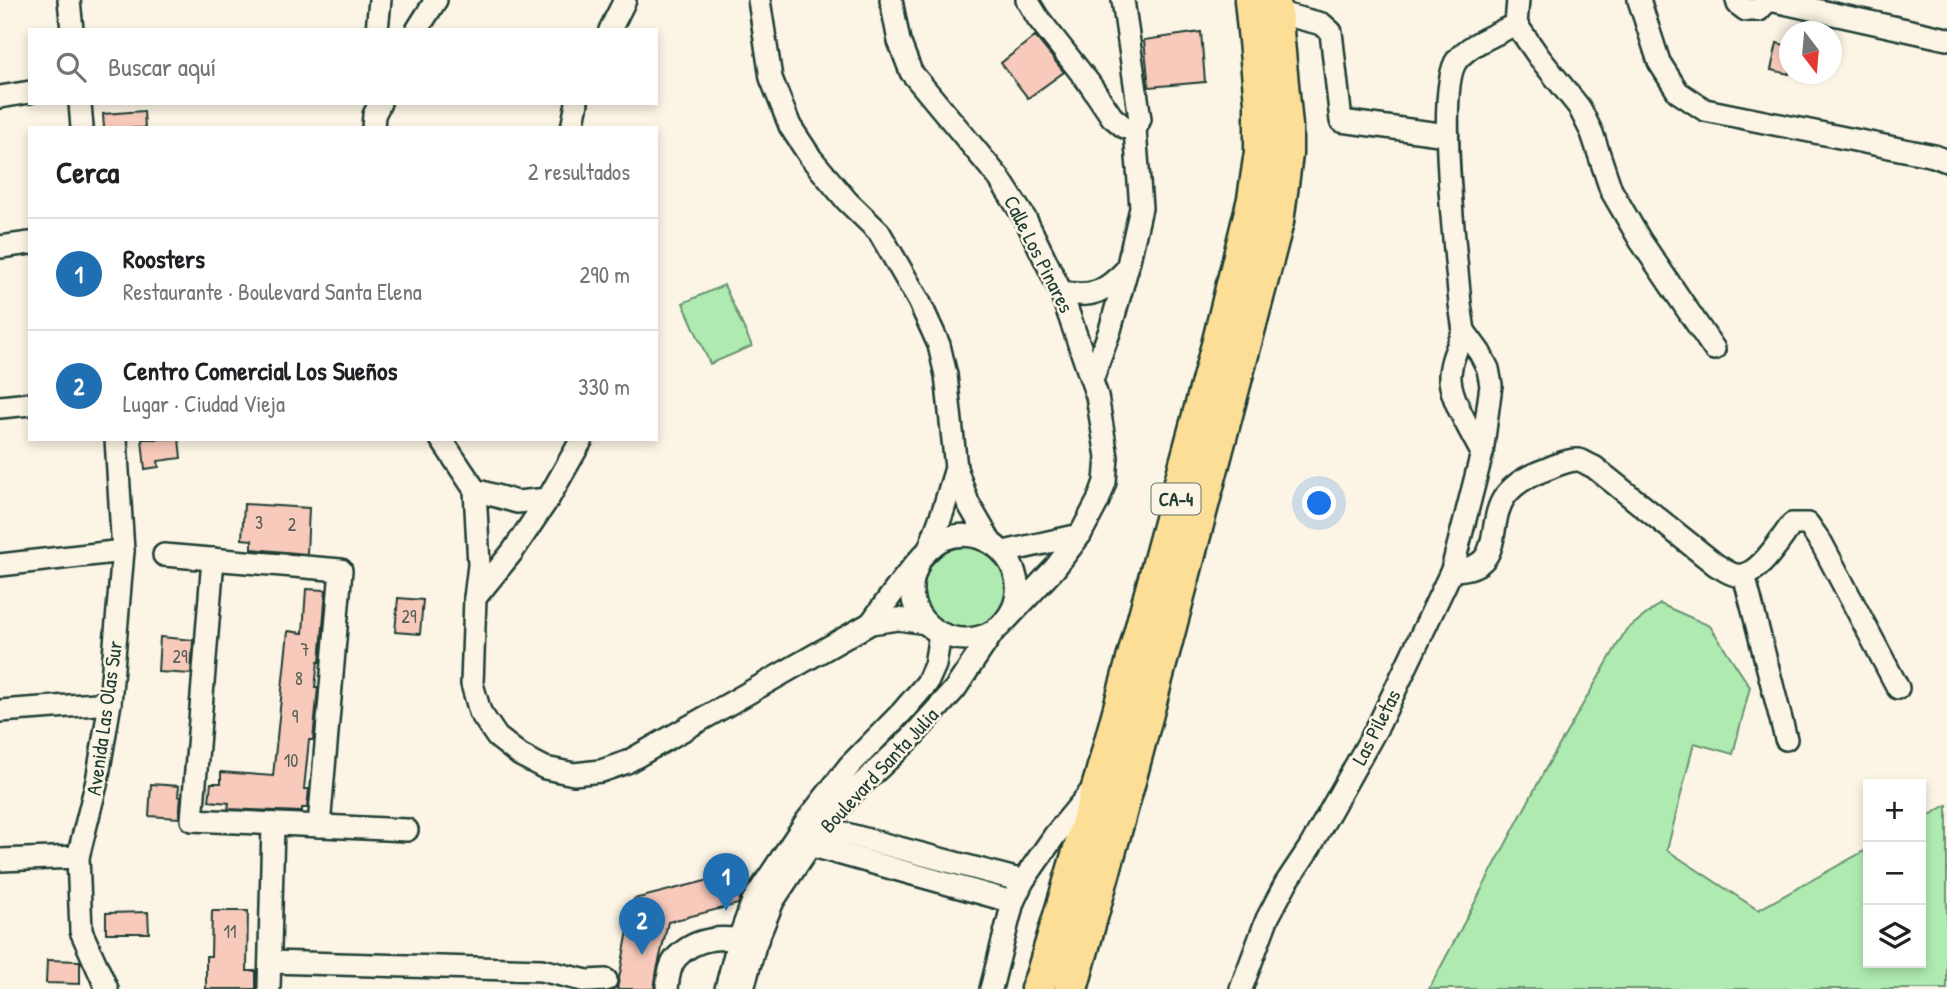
<!DOCTYPE html>
<html lang="es">
<head>
<meta charset="utf-8">
<style>
	:root { --surface:#fff; --page:#f6f6f6; --text:#202124; --muted:#757577; --line:#e0e0e0; --accent:#1f6fb2 }
	body { margin:0; font-family:"Patrick Hand",sans-serif; background:var(--page); color:var(--text) }
	.controls { position:absolute; right:21px; bottom:21px; display:grid; overflow:hidden; border-radius:0px; box-shadow:0 4px 10px #0003 }
	.controls button { width:63px; height:63px; display:grid; place-items:center; padding:0; border:0; border-bottom:2px solid var(--line); background:var(--surface); color:var(--text); font:35px sans-serif }
	.compass { position:absolute; left:1779px; top:21px; width:63px; height:63px; border-radius:50%; background:var(--surface); box-shadow:0 4px 10px #0003; rotate:164deg }
	.you { position:absolute; left:1320px; top:504px; width:24px; height:24px; margin:-18px; border:5px solid #fff; border-radius:50%; background:#1a73e8; box-shadow:0 0 0 10px #1a73e833 }
	.badge { display:grid; place-items:center; width:46px; height:46px; border-radius:50%; background:var(--accent); color:#fff; font-size:23px; font-weight:700 }
	.pin { position:absolute; translate:-50% -58px; filter:drop-shadow(0 2px 4px #0008) }
	.pin::after { content:''; position:absolute; top:37px; width:24px; height:21px; background:inherit; clip-path:polygon(0 0,100% 0,50% 100%) }
	.list { margin:0; padding:0; list-style:none }
	h2 { display:flex; justify-content:space-between; align-items:center; height:91px; margin:0; padding:0 28px; font-size:30px }
	h2 small { font-size:23px; font-weight:400; color:var(--muted) }
	.list li { display:grid; grid-template-columns:46px 1fr auto; gap:21px; align-items:center; box-sizing:border-box; height:112px; padding:0 28px; border-top:2px solid var(--line) }
	.list b { display:block; font-size:26px; white-space:nowrap }
	.list p { margin:0; font-size:23px; white-space:nowrap; color:var(--muted) }
	.list em { font-size:23px; font-style:normal; color:var(--muted) }
	.icon { flex:none; width:38px; height:38px; fill:none; stroke:currentColor; stroke-width:2; stroke-linecap:round; stroke-linejoin:round }
	.map { position:relative; flex:none; width:1947px; height:989px; overflow:hidden }
	.search { position:absolute; background:var(--surface); box-shadow:0 4px 10px #0003; left:28px; top:28px; width:630px; height:77px; display:flex; align-items:center; gap:18px; box-sizing:border-box; padding:0 24px; border-radius:0px; color:var(--muted); font-size:26px }
	.panel { position:absolute; background:var(--surface); box-shadow:0 4px 10px #0003; left:28px; top:126px; width:630px; height:315px; border-radius:0px }
	.map>svg:first-child { display:block }
	.green { fill:#afebb0; stroke:#679472; stroke-width:2 }
	.building { fill:#f8cabb; stroke:#1f3d34; stroke-width:2 }
	.lines { fill:none; stroke-linecap:round; stroke-linejoin:round }
	.minor-casing { stroke:#1f3d34; stroke-width:26 }
	.highway-casing { stroke:#1f3d34; stroke-width:37 }
	.minor { stroke:#fcf5e5; stroke-width:21 }
	.highway { stroke:#fdde96; stroke-width:32 }
	.labels { text-anchor:middle; dominant-baseline:central; stroke-width:5; stroke-linejoin:round; paint-order:stroke }
	.number-label { font-size:18px; fill:#556056 }
	.shield { fill:#fcf5e5; stroke:#617469; stroke-width:2 }
	.shield-label { font-size:19px; font-weight:bold; fill:#1f3d34 }
	.street-label { font-size:21px; fill:#1f3d34; stroke:#fcf5e5 }
</style>
</head>
<body>
<div class="map">
<svg width="1947" height="989" viewBox="0 0 1947 989">
	<rect width="100%" height="100%" fill="#fcf5e5"/>
	<filter id="ink" filterUnits="userSpaceOnUse"><feTurbulence type="fractalNoise" baseFrequency=".0143" numOctaves="2"/><feDisplacementMap in="SourceGraphic" scale="14" xChannelSelector="R" yChannelSelector="G"/><feConvolveMatrix kernelMatrix="1 2 1 2 8 2 1 2 1" color-interpolation-filters="sRGB"/></filter>
	<g filter="url(#ink)">
		<g class="green">
			<polygon points="724,285 752,346 710,364 683,303"/>
			<polygon points="975,543 999,558 1009,585 1007,600 1000,613 990,623 962,631 935,621 920,599 921,573 937,551"/>
			<polygon points="1660,604 1710,626 1750,687 1733,754 1694,743 1667,850 1758,910 1868,849 1868,963 1921,963 1921,820 1947,805 1947,989 1429,989 1546,768 1626,630"/>
		</g>
		<g class="building">
			<polygon points="1201,32 1205,82 1149,87 1144,40"/>
			<polygon points="1035,36 1064,72 1028,98 1001,63"/>
			<polygon points="1777,43 1789,46 1789,74 1771,70"/>
			<polygon points="144,111 145,128 104,128 103,114"/>
			<polygon points="142,439 179,439 181,458 158,461 159,467 145,469"/>
			<polygon points="244,504 309,508 307,554 252,549 252,540 242,539"/>
			<polygon points="306,589 326,590 320,662 318,662 315,687 318,687 313,740 309,740 304,789 309,789 307,808 302,808 302,812 228,809 229,803 209,801 211,783 221,783 221,772 273,776 288,631 303,633"/>
			<polygon points="398,598 423,600 420,634 395,632"/>
			<polygon points="160,637 193,640 191,674 158,672"/>
			<polygon points="151,784 179,786 178,796 181,797 179,818 149,816"/>
			<polygon points="737,873 740,898 738,904 668,922 657,970 654,989 617,989 634,899"/>
			<polygon points="212,911 248,911 247,971 256,971 256,989 206,989 206,956 211,956"/>
			<polygon points="148,912 149,933 106,933 106,913"/>
			<polygon points="47,960 80,961 80,984 46,983"/>
		</g>
		<g class="lines">
			<defs>
				<g id="minor">
					<polyline points="69,0 72,30"/>
					<polyline points="759,0 771,78 790,126 811,158 847,201 879,232 919,301 939,345 946,375 956,468 968,503 990,541"/>
					<polyline points="891,0 899,41 911,72 999,178 1026,220 1061,292 1097,396 1107,457 1105,482 1098,501 1080,535 1055,568 1006,620"/>
					<polyline points="1027,0 1038,18 1089,83 1112,117 1124,127 1135,130"/>
					<polyline points="1518,0 1516,24 1539,57 1579,107 1592,133 1611,190 1640,240 1714,349"/>
					<polyline points="1639,0 1659,62 1678,92 1705,110 1934,156 1947,161"/>
					<polyline points="1737,0 1738,4 1746,10 1759,10 1768,0"/>
					<polyline points="1770,0 1947,39"/>
					<polyline points="1275,12 1322,24 1331,32 1341,121 1447,135"/>
					<polyline points="377,30 380,0"/>
					<polyline points="417,30 436,0"/>
					<polyline points="610,30 625,0"/>
					<polyline points="0,97 30,92"/>
					<polyline points="80,103 82,128"/>
					<polyline points="373,128 374,115 380,103"/>
					<polyline points="572,128 577,103"/>
					<polyline points="0,247 30,243"/>
					<path d="M1061,292C1092,299 1106,291 1127,269"/>
					<path d="M1464,331C1458,346 1449,363 1450,380C1452,402 1472,433 1482,453"/>
					<polyline points="1092,380 1110,330 1127,269 1141,208 1135,130 1140,119 1123,0"/>
					<polyline points="0,407 30,404"/>
					<polyline points="441,439 475,490 479,565 475,598 472,684 480,712 497,737 520,755 545,768 574,774 601,771 627,762 871,623 898,619 926,623"/>
					<polyline points="475,490 517,502 548,499 582,439"/>
					<polyline points="929,549 943,511 956,468"/>
					<polyline points="1004,552 1080,535"/>
					<polyline points="164,555 341,570 319,826"/>
					<polyline points="213,559 192,820 407,830"/>
					<polyline points="0,565 123,551"/>
					<path d="M1452,570C1508,570 1484,523 1506,495C1517,481 1531,475 1547,469C1556,465 1569,459 1579,460C1583,461 1589,465 1594,467L1716,565C1722,568 1729,574 1736,575C1758,579 1780,539 1792,524H1808L1822,544L1898,688"/>
					<polyline points="1744,575 1786,739"/>
					<polyline points="475,598 513,551 548,499"/>
					<path d="M871,623C886,603 923,547 944,539C994,520 1040,579 1005,621C976,655 916,638 912,593C911,581 915,572 919,562"/>
					<polyline points="0,711 110,703"/>
					<polyline points="812,825 1023,881"/>
					<polyline points="798,842 1013,902"/>
					<polyline points="0,860 78,857"/>
					<polyline points="270,962 541,970 587,981 606,980"/>
					<polyline points="107,989 81,931 78,857 97,781 110,703 123,551 116,439"/>
					<polyline points="269,989 273,824"/>
					<path d="M667,989C668,979 669,965 677,957C696,937 725,935 750,943"/>
					<polyline points="726,989 739,939 753,901 805,823 850,765 902,712 927,683 935,665 940,634"/>
					<polyline points="743,989 755,945 773,901 809,847 847,798 910,739 955,689 993,632"/>
					<polyline points="991,989 1013,902 1023,881 1055,835 1093,789"/>
					<path d="M1241,989L1267,919L1286,883L1310,847L1379,724L1452,570L1482,453L1491,385L1488,369L1480,353L1464,331L1460,304C1457,262 1435,88 1457,60C1471,43 1497,34 1516,24"/>
				</g>
				<g id="highway">
					<polyline points="1037,989 1042,976 1101,778 1218,345 1254,199 1261,152 1261,102 1251,0"/>
					<polyline points="1071,989 1129,781 1277,222 1286,154 1286,126 1274,0"/>
				</g>
			</defs>
			<use href="#minor" class="minor-casing"/>
			<use href="#highway" class="highway-casing"/>
			<use href="#minor" class="minor"/>
			<use href="#highway" class="highway"/>
		</g>
	</g>
	<g class="labels">
		<g class="number-label">
			<text x="259" y="522">3</text>
			<text x="292" y="524">2</text>
			<text x="409" y="616">29</text>
			<text x="305" y="649">7</text>
			<text x="180" y="656">29</text>
			<text x="299" y="678">8</text>
			<text x="295" y="716">9</text>
			<text x="291" y="760">10</text>
			<text x="230" y="931">11</text>
		</g>
		<rect class="shield" x="1151.5" y="483.5" width="49" height="31" rx="5"/>
		<g class="shield-label">
			<text x="1176" y="499">CA-4</text>
		</g>
		<g class="street-label">
			<text transform="translate(1039 254) rotate(63)">Calle Los Pinares</text>
			<text transform="translate(104 718) rotate(-82)">Avenida Las Olas Sur</text>
			<text transform="translate(1376 727) rotate(-63)">Las Piletas</text>
			<text transform="translate(879 770) rotate(-47)">Boulevard Santa Julia</text>
		</g>
	</g>
</svg>
<div class="controls">
<button>+</button>
<button>−</button>
<button><svg class="icon" aria-label="layers" viewBox="0 0 24 24"><path d="M12 4l9 5-9 5-9-5zM3 14l9 5 9-5"/></svg></button>
</div>
<svg class="compass" viewBox="-18 -18 36 36"><path d="M0-13l5 13h-10z" fill="#e53935"/><path d="M0 13l5-13h-10z" fill="#757577"/></svg>
<div class="you"></div>
<div class="pin badge" style="left:726px;top:911px">1</div>
<div class="pin badge" style="left:642px;top:955px">2</div>
<div class="search"><svg class="icon" aria-label="search" viewBox="0 0 24 24"><circle cx="10" cy="10" r="6"/><path d="M15 15l6 6"/></svg>Buscar aquí</div>
<section class="panel">
<h2>Cerca<small>2 resultados</small></h2>
<ul class="list">
<li><span class="badge">1</span><div><b>Roosters</b><p>Restaurante · Boulevard Santa Elena</p></div><em>290 m</em></li>
<li><span class="badge">2</span><div><b>Centro Comercial Los Sueños</b><p>Lugar · Ciudad Vieja</p></div><em>330 m</em></li>
</ul>
</section>
</div>
</body>
</html>
